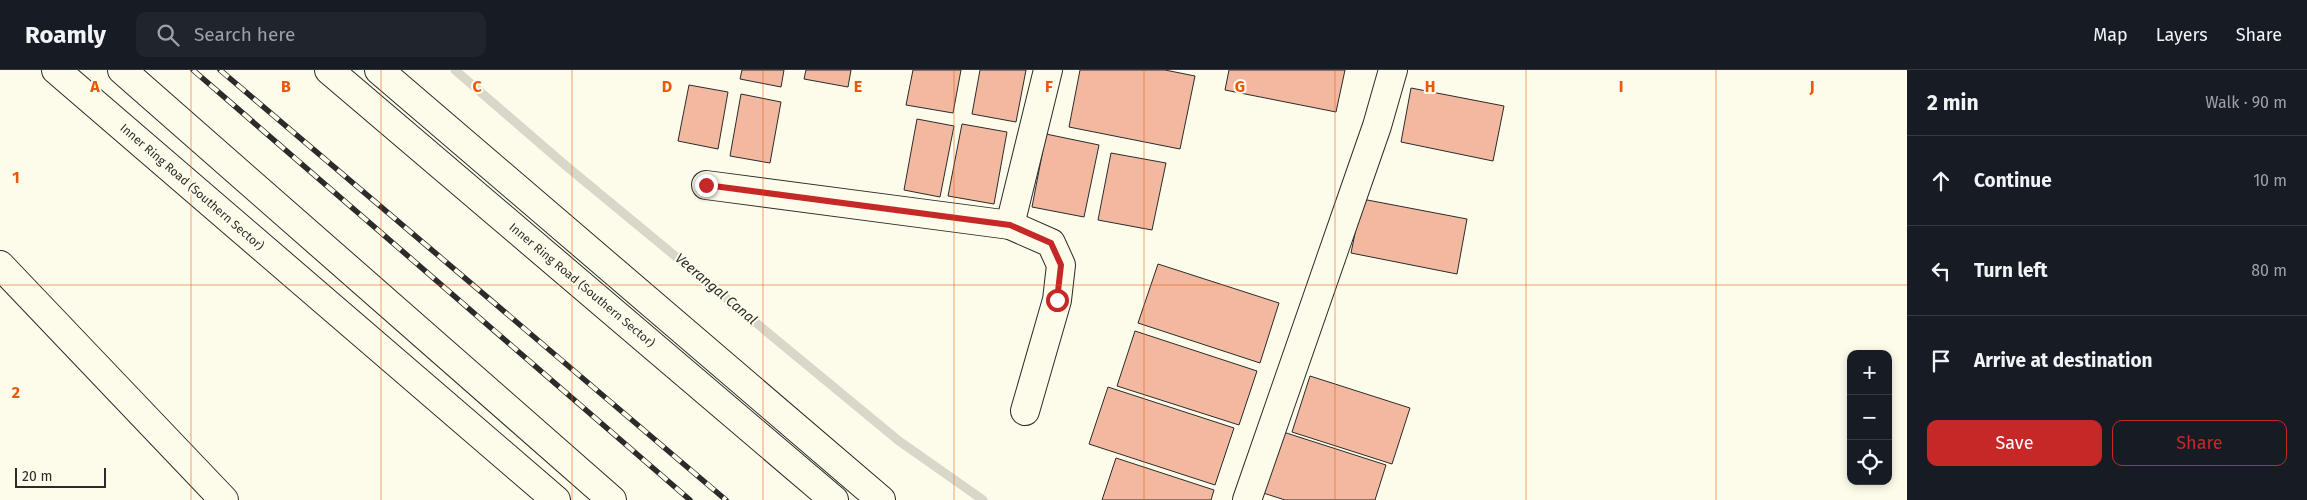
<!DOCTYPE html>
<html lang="en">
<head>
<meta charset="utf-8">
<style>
	:root { --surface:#171b24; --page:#20242c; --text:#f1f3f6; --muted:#9ea1a6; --line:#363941; --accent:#c62828 }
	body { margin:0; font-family:"Fira Sans",sans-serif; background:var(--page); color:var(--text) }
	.controls { position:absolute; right:15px; bottom:15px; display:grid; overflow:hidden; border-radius:10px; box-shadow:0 2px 8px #0003 }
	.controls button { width:45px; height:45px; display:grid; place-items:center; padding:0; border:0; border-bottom:1px solid var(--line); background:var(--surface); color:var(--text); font:25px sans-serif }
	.scale { position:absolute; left:15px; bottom:12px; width:91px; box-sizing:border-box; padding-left:5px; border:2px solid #2b2b2b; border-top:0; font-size:14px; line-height:18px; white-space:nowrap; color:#2b2b2b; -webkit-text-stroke:4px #fdfbea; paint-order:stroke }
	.stop { position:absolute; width:15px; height:15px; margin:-11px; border:4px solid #c62828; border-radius:50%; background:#fff }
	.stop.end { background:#c62828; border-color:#fff; box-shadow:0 1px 5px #0008 }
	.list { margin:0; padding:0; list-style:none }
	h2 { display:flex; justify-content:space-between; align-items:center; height:65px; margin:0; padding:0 20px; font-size:21px }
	h2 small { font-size:16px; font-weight:400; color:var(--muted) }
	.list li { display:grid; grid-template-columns:32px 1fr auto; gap:15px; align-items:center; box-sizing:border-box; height:90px; padding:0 20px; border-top:1px solid var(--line) }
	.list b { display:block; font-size:19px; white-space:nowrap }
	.list em { font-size:16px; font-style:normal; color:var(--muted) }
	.actions { display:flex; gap:10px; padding:15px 20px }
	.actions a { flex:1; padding:11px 0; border:1px solid var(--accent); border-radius:10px; text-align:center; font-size:18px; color:var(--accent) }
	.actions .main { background:var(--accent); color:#fff }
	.icon { flex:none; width:28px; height:28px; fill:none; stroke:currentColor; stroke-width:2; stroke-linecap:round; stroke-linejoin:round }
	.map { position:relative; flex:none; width:1907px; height:430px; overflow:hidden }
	header { display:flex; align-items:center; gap:30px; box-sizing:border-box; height:70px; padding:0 25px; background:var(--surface); border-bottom:1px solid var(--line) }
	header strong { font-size:24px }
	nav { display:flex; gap:28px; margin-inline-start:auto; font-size:18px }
	.search { width:350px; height:45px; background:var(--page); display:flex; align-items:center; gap:12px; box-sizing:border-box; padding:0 18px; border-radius:10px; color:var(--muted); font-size:19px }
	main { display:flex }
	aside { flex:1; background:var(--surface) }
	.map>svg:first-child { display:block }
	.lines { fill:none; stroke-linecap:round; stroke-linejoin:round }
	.stream { stroke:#d8d7c9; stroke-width:9 }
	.building { fill:#f2b8a0; stroke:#2b2b2b }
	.minor-casing { stroke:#2b2b2b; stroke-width:30 }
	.major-casing { stroke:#2b2b2b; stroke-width:30 }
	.minor { stroke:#fdfbea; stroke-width:28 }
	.major { stroke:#fdfbea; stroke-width:28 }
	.rail-casing { stroke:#2b2b2b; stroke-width:5.5 }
	.rail { stroke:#fdfbea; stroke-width:4; stroke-dasharray:11; stroke-linecap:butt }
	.route { stroke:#c62828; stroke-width:6 }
	.grid { fill:none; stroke:#e8590c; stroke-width:1; stroke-opacity:0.55 }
	.labels { text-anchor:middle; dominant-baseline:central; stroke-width:4; stroke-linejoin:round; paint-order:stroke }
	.street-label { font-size:12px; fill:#2b2b2b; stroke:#fdfbea }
	.water-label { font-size:14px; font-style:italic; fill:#2b2b2b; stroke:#fdfbea }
	.grid-label { font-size:16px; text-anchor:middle; font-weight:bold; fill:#e8590c; stroke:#fdfbea; stroke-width:4; stroke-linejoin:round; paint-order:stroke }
</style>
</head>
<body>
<header>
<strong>Roamly</strong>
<div class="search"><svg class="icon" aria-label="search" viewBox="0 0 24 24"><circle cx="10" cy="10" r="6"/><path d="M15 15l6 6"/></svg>Search here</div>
<nav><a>Map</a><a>Layers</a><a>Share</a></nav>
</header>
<main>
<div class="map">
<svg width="1907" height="430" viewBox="0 0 1907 430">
	<rect width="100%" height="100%" fill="#fdfbea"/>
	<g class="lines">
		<polyline class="stream" points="455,0 565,95 899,371 983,430"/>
	</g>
	<g class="building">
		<polygon points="742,0 784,0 781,17 740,9"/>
		<polygon points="806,0 851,0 848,17 804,9"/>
		<polygon points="913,0 961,0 953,43 906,35"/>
		<polygon points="980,0 1026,0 1016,52 972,44"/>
		<polygon points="1080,0 1165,0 1195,6 1180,79 1069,57"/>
		<polygon points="1229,0 1345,0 1336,42 1225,20"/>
		<polygon points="689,15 728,22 718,79 678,71"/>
		<polygon points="1411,18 1504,36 1493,91 1401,72"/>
		<polygon points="741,24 781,32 770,93 730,86"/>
		<polygon points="917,49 954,56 940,127 904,120"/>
		<polygon points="962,54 1007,62 994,134 948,126"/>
		<polygon points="1046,64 1099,75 1084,147 1032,137"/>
		<polygon points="1111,83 1166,93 1152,160 1098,150"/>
		<polygon points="1362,129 1467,149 1457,204 1351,183"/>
		<polygon points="1158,194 1279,233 1260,293 1138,253"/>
		<polygon points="1135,261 1257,301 1239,355 1117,316"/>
		<polygon points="1310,306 1410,338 1392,394 1292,362"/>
		<polygon points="1108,317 1234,358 1215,415 1089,374"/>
		<polygon points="1277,360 1386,395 1375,430 1285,430 1257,421"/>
		<polygon points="1116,388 1214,420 1211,430 1102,430"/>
	</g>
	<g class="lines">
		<defs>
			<g id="minor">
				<polyline points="706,115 1010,155 1048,0"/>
				<polyline points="1010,155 1051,173 1061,195 1057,230 1025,341"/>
				<polyline points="0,195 224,430"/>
				<polyline points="1247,430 1377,56 1393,0"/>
			</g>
			<g id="major">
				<polyline points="56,0 556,430"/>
				<polyline points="122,0 612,430"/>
				<polyline points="329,0 834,430"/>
				<polyline points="379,0 881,430"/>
			</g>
		</defs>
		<use href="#minor" class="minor-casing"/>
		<use href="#major" class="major-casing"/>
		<use href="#minor" class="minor"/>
		<use href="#major" class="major"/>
		<defs>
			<g id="rail">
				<polyline points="193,0 690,430"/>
				<polyline points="220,0 726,430"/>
			</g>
		</defs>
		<use href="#rail" class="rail-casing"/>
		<use href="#rail" class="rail"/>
	</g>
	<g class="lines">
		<polyline class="route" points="706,115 1010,155 1051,173 1061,195 1057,230"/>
	</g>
	<path class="grid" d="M191,0V430M381,0V430M572,0V430M763,0V430M954,0V430M1144,0V430M1335,0V430M1526,0V430M1716,0V430M0,215H1907"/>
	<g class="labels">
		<g class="street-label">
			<text transform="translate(192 117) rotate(41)">Inner Ring Road (Southern Sector)</text>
			<text transform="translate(582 215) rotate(40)">Inner Ring Road (Southern Sector)</text>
		</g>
		<g class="water-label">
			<text transform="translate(716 219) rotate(40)">Veerangal Canal</text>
		</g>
	</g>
	<g class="grid-label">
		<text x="95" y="22">A</text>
		<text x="286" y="22">B</text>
		<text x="477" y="22">C</text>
		<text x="667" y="22">D</text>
		<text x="858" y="22">E</text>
		<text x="1049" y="22">F</text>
		<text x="1240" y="22">G</text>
		<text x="1430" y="22">H</text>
		<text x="1621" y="22">I</text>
		<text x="1812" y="22">J</text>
		<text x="16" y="113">1</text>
		<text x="16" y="328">2</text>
	</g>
</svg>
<div class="controls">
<button>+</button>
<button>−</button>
<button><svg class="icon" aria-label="locate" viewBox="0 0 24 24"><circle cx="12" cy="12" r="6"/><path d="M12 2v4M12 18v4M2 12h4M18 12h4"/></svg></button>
</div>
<div class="scale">20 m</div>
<div class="stop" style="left:1057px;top:230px"></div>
<div class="stop end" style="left:706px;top:115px"></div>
</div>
<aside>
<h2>2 min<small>Walk · 90 m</small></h2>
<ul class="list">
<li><svg class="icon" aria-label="ahead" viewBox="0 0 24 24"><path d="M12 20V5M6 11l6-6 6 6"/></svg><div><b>Continue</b></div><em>10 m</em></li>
<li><svg class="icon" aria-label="left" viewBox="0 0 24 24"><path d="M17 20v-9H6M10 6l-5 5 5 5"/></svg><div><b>Turn left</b></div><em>80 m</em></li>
<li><svg class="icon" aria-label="arrive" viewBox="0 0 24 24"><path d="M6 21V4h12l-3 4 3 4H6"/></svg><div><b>Arrive at destination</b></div></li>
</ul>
<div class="actions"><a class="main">Save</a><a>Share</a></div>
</aside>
</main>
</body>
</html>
